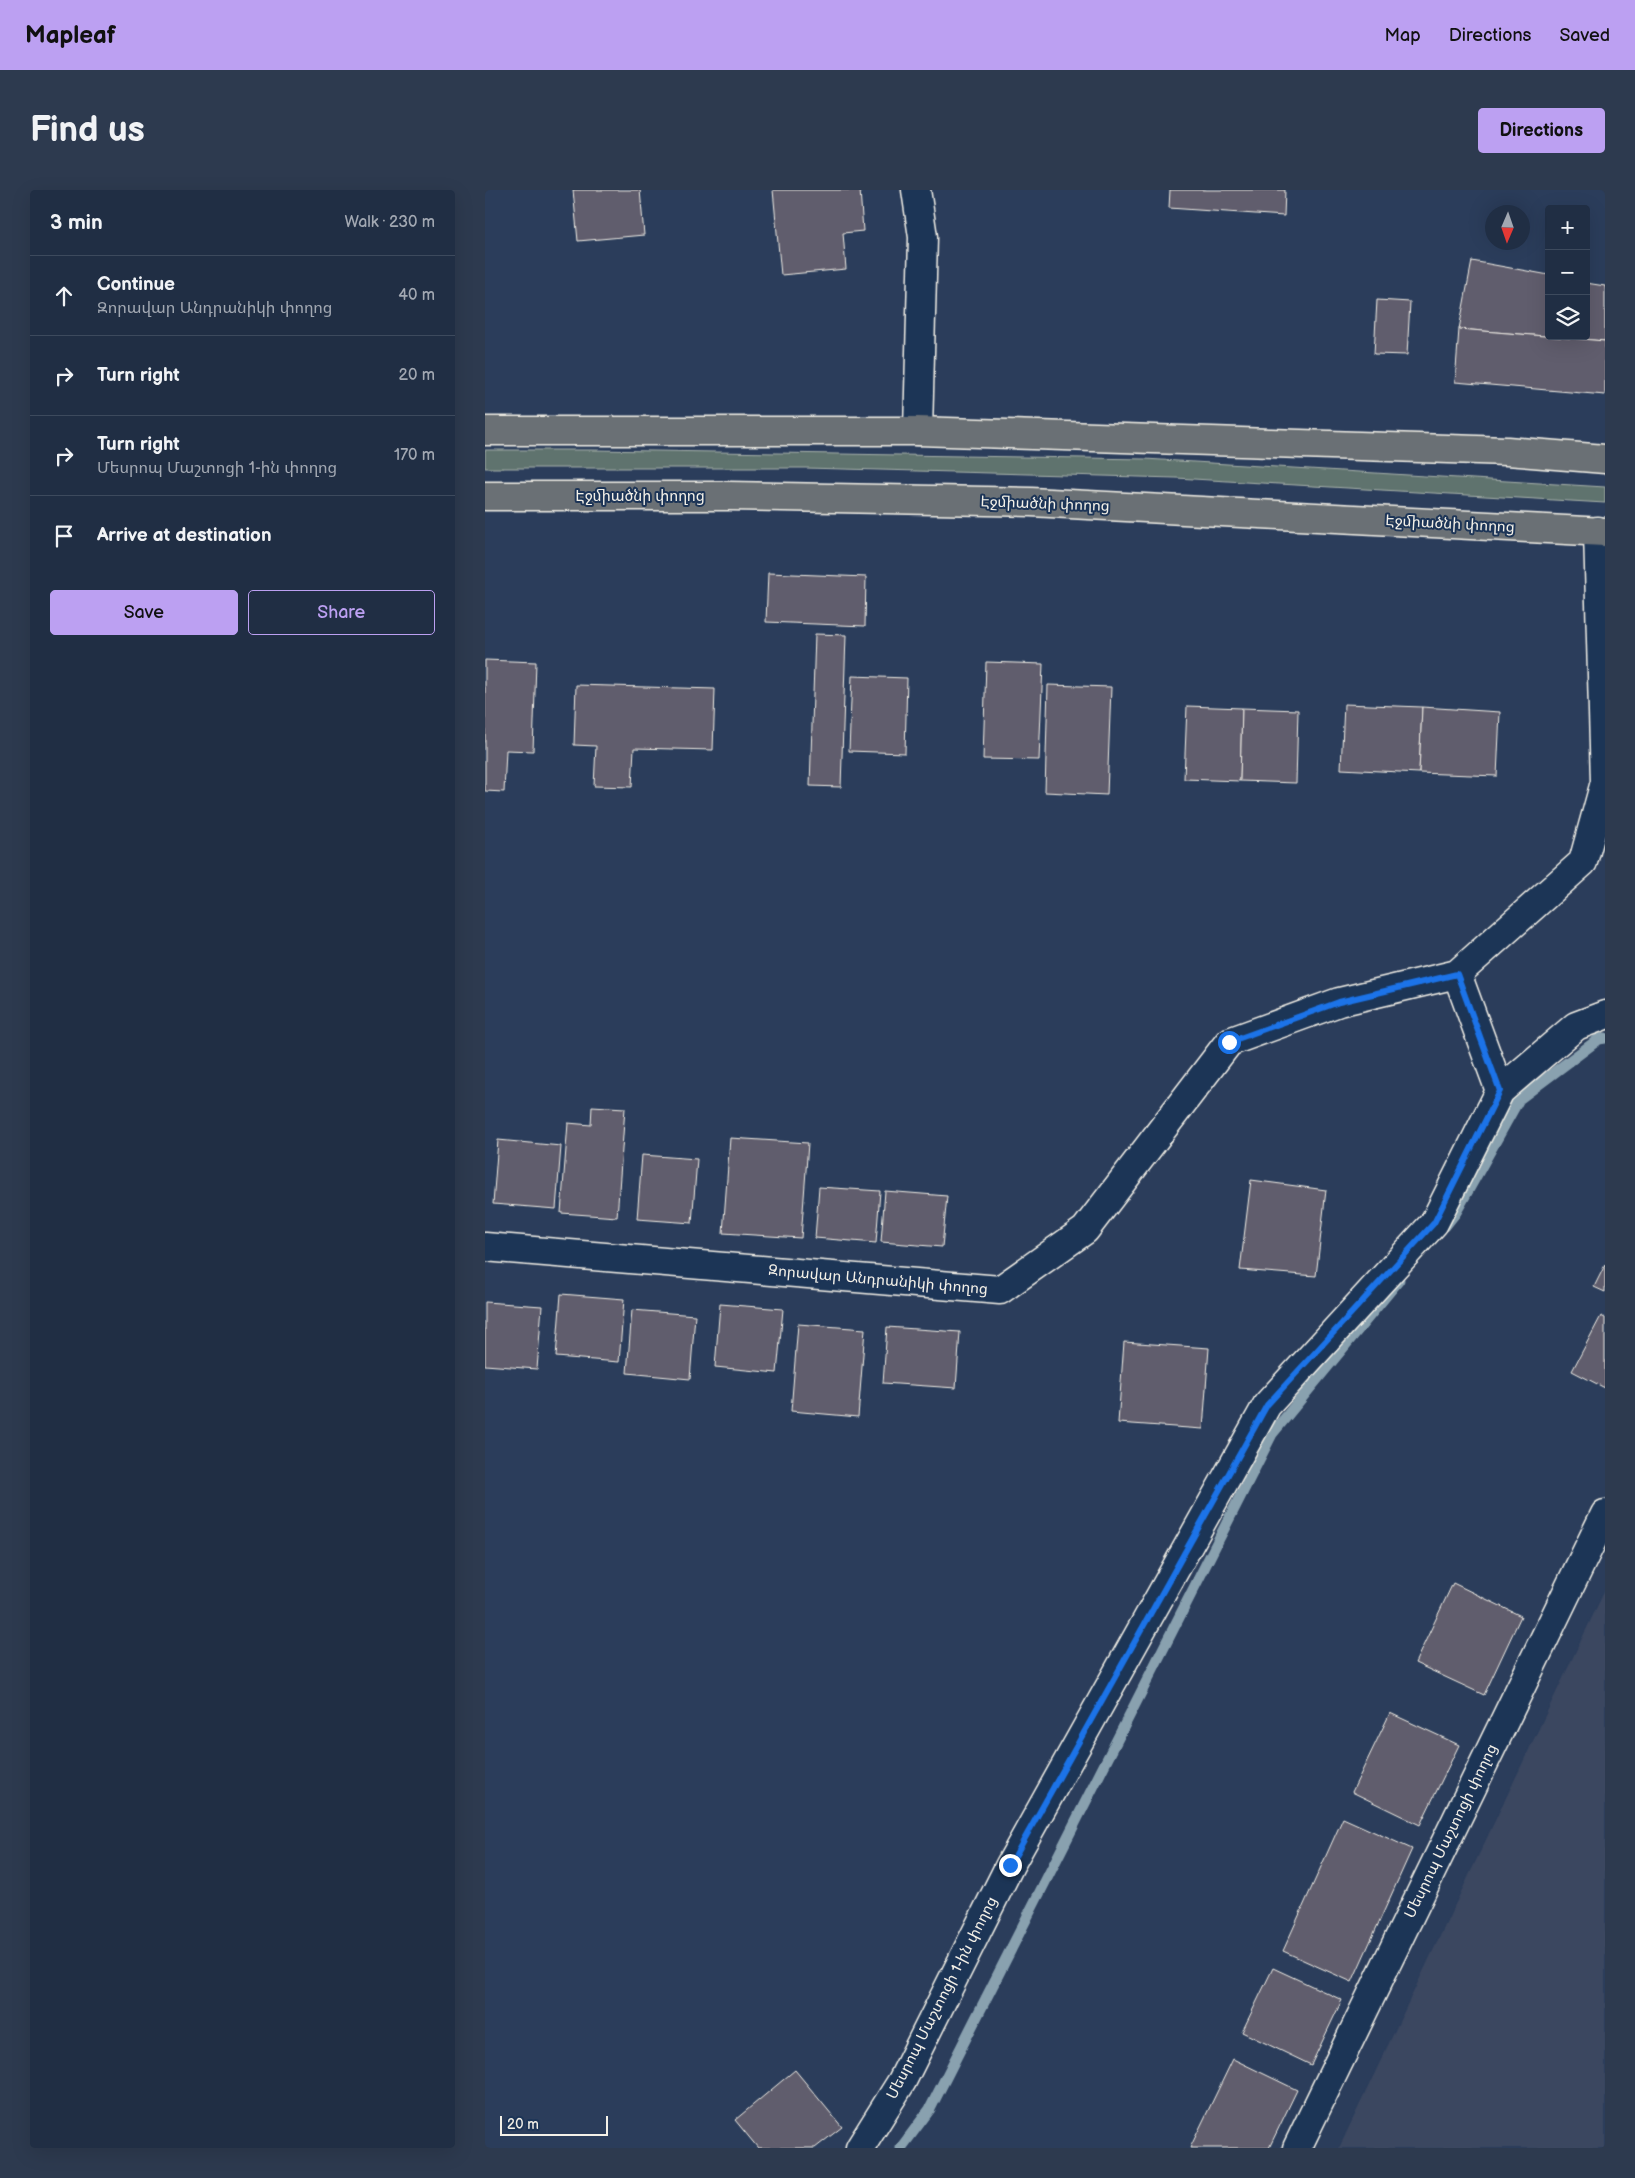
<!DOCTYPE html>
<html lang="en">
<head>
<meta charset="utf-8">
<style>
	:root { --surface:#202e44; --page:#2d3a4f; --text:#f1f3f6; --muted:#a2a8b2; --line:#3d4a5d; --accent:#bca0f2 }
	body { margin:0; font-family:"Balsamiq Sans","Noto Sans Armenian",sans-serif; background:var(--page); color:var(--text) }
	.controls { position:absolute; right:15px; top:15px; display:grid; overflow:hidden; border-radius:5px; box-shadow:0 5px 20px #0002 }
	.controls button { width:45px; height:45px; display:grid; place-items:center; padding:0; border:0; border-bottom:1px solid var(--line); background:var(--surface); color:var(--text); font:25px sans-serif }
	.compass { position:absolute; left:1000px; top:15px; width:45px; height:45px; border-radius:50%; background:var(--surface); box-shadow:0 5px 20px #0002; rotate:182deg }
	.scale { position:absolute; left:15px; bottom:12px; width:108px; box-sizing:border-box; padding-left:5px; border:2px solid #f4f1e8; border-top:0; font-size:14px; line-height:18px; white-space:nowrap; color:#f4f1e8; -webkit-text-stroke:4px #1d3557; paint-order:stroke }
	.stop { position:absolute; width:15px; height:15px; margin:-11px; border:4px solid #1a73e8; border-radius:50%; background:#fff }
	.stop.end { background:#1a73e8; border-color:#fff; box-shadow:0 1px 5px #0008 }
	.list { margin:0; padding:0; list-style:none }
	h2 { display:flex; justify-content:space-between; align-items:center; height:65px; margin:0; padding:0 20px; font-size:21px }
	h2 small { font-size:16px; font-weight:400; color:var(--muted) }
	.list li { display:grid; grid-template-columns:32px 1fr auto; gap:15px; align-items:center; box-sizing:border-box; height:80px; padding:0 20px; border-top:1px solid var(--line) }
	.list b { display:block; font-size:19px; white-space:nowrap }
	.list p { margin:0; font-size:16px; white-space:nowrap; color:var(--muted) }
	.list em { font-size:16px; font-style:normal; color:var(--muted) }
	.actions { display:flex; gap:10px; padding:15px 20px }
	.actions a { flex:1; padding:11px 0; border:1px solid var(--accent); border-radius:5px; text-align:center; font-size:18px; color:var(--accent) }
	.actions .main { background:var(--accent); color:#111 }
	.icon { flex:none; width:28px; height:28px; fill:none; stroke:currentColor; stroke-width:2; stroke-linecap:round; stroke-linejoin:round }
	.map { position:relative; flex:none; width:1120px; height:1958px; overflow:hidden; border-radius:5px }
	header { display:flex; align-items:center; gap:30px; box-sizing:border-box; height:70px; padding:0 25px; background:var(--accent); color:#111 }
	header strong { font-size:24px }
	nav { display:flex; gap:28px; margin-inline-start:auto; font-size:18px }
	.intro { display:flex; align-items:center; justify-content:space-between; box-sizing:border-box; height:120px; padding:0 30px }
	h1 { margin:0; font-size:35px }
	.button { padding:12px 22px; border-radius:5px; background:var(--accent); color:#111; font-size:18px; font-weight:700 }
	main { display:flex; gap:30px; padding:0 30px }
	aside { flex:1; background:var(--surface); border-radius:5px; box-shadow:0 5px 20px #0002 }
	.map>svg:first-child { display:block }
	.built { fill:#3b4760 }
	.green { fill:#5e736e; stroke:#a9b2ab }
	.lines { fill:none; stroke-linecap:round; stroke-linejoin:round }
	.stream { stroke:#89a1af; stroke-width:11 }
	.building { fill:#615d6d; stroke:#f4f1e8 }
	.minor-casing { stroke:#f4f1e8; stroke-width:31 }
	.highway-casing { stroke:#f4f1e8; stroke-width:31 }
	.minor { stroke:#1d3557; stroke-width:28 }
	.highway { stroke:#6a7074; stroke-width:28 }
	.route { stroke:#1a73e8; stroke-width:6 }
	.labels { text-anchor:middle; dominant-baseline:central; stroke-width:4; stroke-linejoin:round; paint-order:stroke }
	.street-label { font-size:15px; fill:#f4f1e8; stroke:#1d3557 }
</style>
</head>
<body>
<header>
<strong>Mapleaf</strong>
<nav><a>Map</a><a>Directions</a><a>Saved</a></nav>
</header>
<div class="intro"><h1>Find us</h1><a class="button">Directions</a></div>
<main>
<aside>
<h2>3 min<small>Walk · 230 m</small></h2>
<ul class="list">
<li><svg class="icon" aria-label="ahead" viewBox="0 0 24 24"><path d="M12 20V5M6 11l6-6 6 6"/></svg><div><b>Continue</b><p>Զորավար Անդրանիկի փողոց</p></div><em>40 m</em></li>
<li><svg class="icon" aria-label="right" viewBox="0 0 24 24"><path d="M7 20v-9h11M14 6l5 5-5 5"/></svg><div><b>Turn right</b></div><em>20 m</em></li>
<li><svg class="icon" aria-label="right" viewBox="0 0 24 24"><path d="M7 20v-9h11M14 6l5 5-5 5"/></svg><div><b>Turn right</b><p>Մեսրոպ Մաշտոցի 1-ին փողոց</p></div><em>170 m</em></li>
<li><svg class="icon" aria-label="arrive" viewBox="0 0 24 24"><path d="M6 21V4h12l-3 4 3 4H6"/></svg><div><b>Arrive at destination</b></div></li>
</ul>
<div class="actions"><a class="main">Save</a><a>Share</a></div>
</aside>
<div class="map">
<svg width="1120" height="1958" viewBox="0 0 1120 1958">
	<rect width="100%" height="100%" fill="#2b3d5b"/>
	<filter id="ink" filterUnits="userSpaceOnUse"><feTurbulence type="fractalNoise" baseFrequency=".02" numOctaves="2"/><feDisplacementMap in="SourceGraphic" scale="10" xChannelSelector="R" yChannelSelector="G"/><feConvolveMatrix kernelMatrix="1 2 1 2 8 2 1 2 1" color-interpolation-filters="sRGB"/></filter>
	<g filter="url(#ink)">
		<polygon class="built" points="1120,1400 1120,1958 854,1958"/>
		<polygon class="green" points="0,260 108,260 660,269 1120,297 1120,313 691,288 321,278 0,278"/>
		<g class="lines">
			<g class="stream">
				<polyline points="960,1036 971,1022 1034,909 1114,849 1120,848"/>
				<polyline points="416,1958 445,1919 787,1244 914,1090"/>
			</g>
		</g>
		<g class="building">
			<polygon points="88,0 155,0 159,45 93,51"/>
			<polygon points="288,0 375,0 378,41 358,43 361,79 296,85"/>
			<polygon points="685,0 800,0 799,26 684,18"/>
			<polygon points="987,71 1064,85 1064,146 1101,146 1101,93 1120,96 1120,151 974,139"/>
			<polygon points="892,110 925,112 922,165 889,164"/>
			<polygon points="974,139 1120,151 1120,205 970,192"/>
			<polygon points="283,383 381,387 380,436 281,432"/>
			<polygon points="330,444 361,445 356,597 325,596"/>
			<polygon points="0,470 51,472 48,561 21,560 19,602 0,601"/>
			<polygon points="501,472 558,474 554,570 498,569"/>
			<polygon points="367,486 422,488 420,563 364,561"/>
			<polygon points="91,495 230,499 228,560 149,558 147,597 109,596 111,556 89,555"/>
			<polygon points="563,495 626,497 622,605 560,602"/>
			<polygon points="859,514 937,517 934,583 856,579"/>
			<polygon points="702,516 757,518 755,591 699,589"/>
			<polygon points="937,517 1015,522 1012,586 934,583"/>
			<polygon points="757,518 813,520 811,593 755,591"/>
			<polygon points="107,916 140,918 132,1027 76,1023 83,933 106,935"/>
			<polygon points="245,948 323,953 316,1048 238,1043"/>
			<polygon points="13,950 76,956 71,1019 8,1014"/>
			<polygon points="157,965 212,969 207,1033 152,1029"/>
			<polygon points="766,990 841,1000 831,1086 755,1080"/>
			<polygon points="334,997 395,1001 391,1053 330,1048"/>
			<polygon points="400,1001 462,1006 457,1057 396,1052"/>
			<polygon points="1120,1075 1120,1102 1109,1097"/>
			<polygon points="76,1104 139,1109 134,1172 71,1167"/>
			<polygon points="0,1112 57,1116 52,1179 0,1175"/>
			<polygon points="235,1114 298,1119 292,1183 230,1177"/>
			<polygon points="147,1120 210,1125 205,1189 142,1183"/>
			<polygon points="1116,1126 1120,1128 1120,1198 1087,1181"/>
			<polygon points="313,1134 380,1139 373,1227 306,1221"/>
			<polygon points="402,1137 475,1142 471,1198 398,1193"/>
			<polygon points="639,1152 724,1158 718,1239 633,1233"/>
			<polygon points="968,1393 1036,1426 999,1505 930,1473"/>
			<polygon points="905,1523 974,1555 935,1635 867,1602"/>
			<polygon points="858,1628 927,1659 867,1792 798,1761"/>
			<polygon points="788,1778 857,1810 826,1875 757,1842"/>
			<polygon points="748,1869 812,1900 784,1958 705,1958"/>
			<polygon points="310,1880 357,1937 330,1958 273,1958 250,1930"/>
		</g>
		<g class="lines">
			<defs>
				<g id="minor">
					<polyline points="431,0 438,47 433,241"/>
					<polyline points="972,784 1015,901"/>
					<polyline points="0,1057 515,1100 600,1040 744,852 854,812 972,784 1098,672 1120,592 1113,341"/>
					<polyline points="375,1958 417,1891 525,1675 782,1215 949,1033 1015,901 1091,836 1120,825"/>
					<polyline points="812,1958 1120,1324"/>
				</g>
				<g id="highway">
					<polyline points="0,241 433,241 1022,261 1120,269"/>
					<polyline points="0,306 245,306 546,312 1120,342"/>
				</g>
			</defs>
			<use href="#minor" class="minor-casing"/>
			<use href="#highway" class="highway-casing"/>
			<use href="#minor" class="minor"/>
			<use href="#highway" class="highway"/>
		</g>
	</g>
	<g class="lines" filter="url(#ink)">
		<polyline class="route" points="525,1675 782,1215 949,1033 1015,901 972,784 854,812 744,852"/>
	</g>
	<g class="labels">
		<g class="street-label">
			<text x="155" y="306">Էջմիածնի փողոց</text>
			<text transform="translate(560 314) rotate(2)">Էջմիածնի փողոց</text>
			<text transform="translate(965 334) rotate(3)">Էջմիածնի փողոց</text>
			<text transform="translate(393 1090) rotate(5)">Զորավար Անդրանիկի փողոց</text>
			<text transform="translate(966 1641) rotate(-64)">Մեսրոպ Մաշտոցի փողոց</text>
			<text transform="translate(457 1808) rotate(-63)">Մեսրոպ Մաշտոցի 1-ին փողոց</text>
		</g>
	</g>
</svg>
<div class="controls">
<button>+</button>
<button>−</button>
<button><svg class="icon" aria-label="layers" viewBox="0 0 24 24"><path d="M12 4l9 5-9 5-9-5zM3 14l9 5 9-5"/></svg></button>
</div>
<svg class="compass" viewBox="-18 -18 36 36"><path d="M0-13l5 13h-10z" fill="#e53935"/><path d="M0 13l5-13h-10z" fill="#a2a8b2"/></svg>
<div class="scale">20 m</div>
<div class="stop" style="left:744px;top:852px"></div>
<div class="stop end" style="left:525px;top:1675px"></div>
</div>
</main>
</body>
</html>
